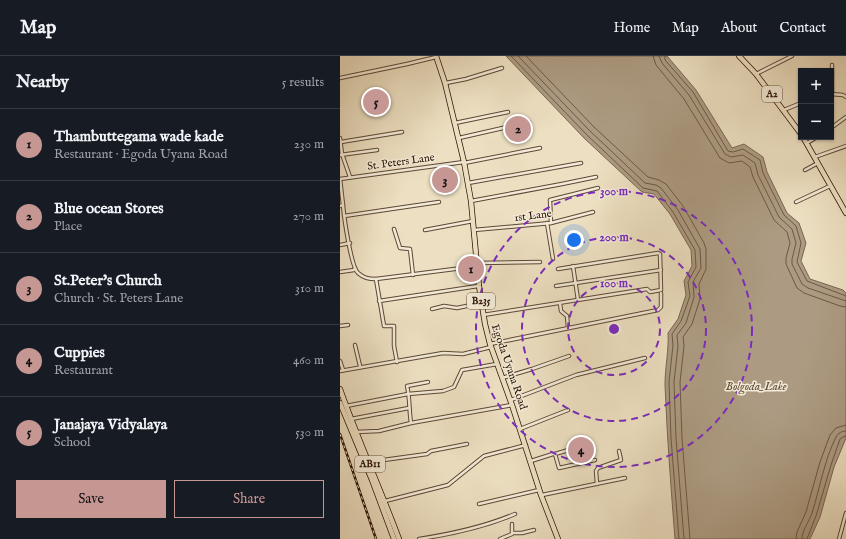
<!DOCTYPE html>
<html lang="en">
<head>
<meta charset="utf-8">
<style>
	:root { --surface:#171b24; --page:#20242c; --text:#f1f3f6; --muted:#9ea1a6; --line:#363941; --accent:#c59692 }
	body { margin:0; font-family:"IM FELL English",serif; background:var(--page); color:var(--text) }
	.controls { position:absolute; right:12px; top:12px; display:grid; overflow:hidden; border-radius:0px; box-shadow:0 1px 3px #0004 }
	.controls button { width:36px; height:36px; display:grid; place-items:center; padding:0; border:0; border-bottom:1px solid var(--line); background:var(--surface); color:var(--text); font:20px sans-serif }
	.you { position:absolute; left:234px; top:184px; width:14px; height:14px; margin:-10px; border:3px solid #fff; border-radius:50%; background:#1a73e8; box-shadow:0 0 0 6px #1a73e833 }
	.badge { display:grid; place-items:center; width:26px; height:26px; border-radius:50%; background:var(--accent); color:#111; font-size:13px; font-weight:700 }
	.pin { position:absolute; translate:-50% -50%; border:2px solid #fff; box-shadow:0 1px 4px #0006 }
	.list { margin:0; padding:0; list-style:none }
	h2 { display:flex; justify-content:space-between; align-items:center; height:52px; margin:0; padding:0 16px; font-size:17px }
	h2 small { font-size:13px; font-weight:400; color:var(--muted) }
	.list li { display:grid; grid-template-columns:26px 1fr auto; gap:12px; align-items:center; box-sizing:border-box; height:72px; padding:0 16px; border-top:1px solid var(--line) }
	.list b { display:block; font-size:15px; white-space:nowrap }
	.list p { margin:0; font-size:13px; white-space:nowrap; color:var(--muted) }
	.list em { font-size:13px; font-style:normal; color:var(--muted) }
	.actions { display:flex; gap:8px; padding:12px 16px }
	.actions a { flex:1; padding:9px 0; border:1px solid var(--accent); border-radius:0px; text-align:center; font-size:14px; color:var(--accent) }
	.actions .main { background:var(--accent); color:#111 }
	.map { position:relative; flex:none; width:506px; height:483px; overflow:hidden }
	header { display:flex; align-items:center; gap:24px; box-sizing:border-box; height:56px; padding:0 20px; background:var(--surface); border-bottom:1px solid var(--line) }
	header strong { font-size:19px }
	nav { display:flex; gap:22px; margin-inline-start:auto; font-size:14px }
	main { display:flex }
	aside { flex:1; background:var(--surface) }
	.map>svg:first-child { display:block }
	.water { fill:#ac9b82; stroke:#796551 }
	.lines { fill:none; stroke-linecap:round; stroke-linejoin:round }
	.shore { stroke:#6c5844; stroke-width:1 }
	.minor-casing { stroke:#5d4736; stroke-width:4.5 }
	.primary-casing { stroke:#2d1407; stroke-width:6 }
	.trunk-casing { stroke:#2d1407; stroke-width:6 }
	.minor { stroke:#f3ebd7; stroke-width:2.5 }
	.primary { stroke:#ede0c2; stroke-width:4.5 }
	.trunk { stroke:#ede0c2; stroke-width:4.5 }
	.rail-casing { stroke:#2d1407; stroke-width:2.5 }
	.rail { stroke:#f3ebd7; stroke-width:1; stroke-dasharray:3; stroke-linecap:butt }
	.ring { fill:none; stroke:#7b2cbf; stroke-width:2; stroke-dasharray:7 5 }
	.labels { text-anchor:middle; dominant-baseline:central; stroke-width:3; stroke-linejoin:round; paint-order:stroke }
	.shield { fill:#f3ebd7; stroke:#685445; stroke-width:1 }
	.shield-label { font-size:10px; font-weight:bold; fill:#2d1407 }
	.street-label { font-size:11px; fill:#2d1407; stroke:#f3ebd7 }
	.water-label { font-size:12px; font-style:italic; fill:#604a38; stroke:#f3ebd7 }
	.centre { fill:#7b2cbf; stroke:#f3ebd7; stroke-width:2 }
	.ring-label { font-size:12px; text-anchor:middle; font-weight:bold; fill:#7b2cbf; stroke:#f3ebd7; stroke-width:3; stroke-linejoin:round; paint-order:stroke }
</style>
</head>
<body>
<header>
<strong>Map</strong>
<nav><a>Home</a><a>Map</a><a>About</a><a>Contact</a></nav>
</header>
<main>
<aside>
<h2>Nearby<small>5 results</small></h2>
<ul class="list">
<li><span class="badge">1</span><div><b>Thambuttegama wade kade</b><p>Restaurant · Egoda Uyana Road</p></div><em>230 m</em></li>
<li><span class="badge">2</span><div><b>Blue ocean Stores</b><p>Place</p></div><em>270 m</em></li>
<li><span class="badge">3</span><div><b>St.Peter's Church</b><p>Church · St. Peters Lane</p></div><em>310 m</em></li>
<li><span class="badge">4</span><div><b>Cuppies</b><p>Restaurant</p></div><em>460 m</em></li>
<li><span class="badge">5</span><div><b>Janajaya Vidyalaya</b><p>School</p></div><em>530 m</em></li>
</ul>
<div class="actions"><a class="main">Save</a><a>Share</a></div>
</aside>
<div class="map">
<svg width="506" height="483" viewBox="0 0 506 483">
	<rect width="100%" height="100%" fill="#ede0c2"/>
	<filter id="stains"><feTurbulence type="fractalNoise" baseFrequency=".005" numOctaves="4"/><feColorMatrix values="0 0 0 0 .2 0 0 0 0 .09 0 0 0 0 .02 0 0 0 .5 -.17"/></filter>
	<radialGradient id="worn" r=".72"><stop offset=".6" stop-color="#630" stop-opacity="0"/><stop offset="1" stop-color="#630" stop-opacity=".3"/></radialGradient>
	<path class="water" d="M166,0H327L356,34L392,92L404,88L423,101L427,116L447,157L459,167L466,187L461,205L470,223L503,234L506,237V382L494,411L480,461L470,483H335C331,432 327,380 325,329C325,311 329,294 328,277L338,263L346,239L344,225L352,210L351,194L330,158L314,138L302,136L244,82Z"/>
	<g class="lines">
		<g class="shore">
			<polyline points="171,0 247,79 303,132 317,135 333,156 355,194 356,211 348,226 350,240 341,265 332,278 333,289 329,326 331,382 339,483"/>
			<polyline points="178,0 250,75 305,127 316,129 321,132 338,154 360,193 361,212 353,226 354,241 346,267 337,279 338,290 334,326 336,382 344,483"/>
			<polyline points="186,0 254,71 308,121 319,124 326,128 343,150 364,187 366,193 366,213 359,228 360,243 352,268 343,281 344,290 340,326 342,382 350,483"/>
			<polyline points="313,0 316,9 344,43 380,102 389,107 402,105 410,111 413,121 434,164 447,176 450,187 446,202 446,208 457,232 464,237 500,250 506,251"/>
			<polyline points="319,0 322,7 349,39 385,98 391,101 403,99 415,107 418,119 439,161 452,173 456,187 452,203 452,208 462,228 468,232 506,245"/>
			<polyline points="325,0 325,4 353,36 388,95 393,96 403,93 420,104 423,117 444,159 456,170 461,187 457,206 467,225 506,240"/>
			<polyline points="456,483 457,476 466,456 480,406 490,379 496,372 506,369"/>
			<path d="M462,483C462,474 469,466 472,457C480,432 484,405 496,381C498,377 502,375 506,375"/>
			<polyline points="467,483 476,460 491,409 500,383 503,381 506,380"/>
		</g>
		<defs>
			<g id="minor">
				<polyline points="492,9 492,38"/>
				<polyline points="416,18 452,0"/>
				<polyline points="0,22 67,8 96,1"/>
				<polyline points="106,27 126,23 162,12"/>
				<polyline points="491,38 503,39 506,41"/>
				<polyline points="444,54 461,47"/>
				<polyline points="115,67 168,56"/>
				<polyline points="491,72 506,61"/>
				<polyline points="0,82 2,98 10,121"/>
				<polyline points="119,82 189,66"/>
				<polyline points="1,86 62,76"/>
				<polyline points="467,87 477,81"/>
				<polyline points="0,99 37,94"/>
				<polyline points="475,101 506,90"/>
				<polyline points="124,107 200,92"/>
				<polyline points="465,114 478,107"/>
				<polyline points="0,123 124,106"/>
				<polyline points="0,123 3,149"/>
				<polyline points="128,127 241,107"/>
				<polyline points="131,145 222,128 256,121"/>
				<polyline points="456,146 490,130"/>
				<path d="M0,150L3,149C4,161 11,211 18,217C24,222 28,223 36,223L44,270H54V290L57,306"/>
				<polyline points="4,160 99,146"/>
				<polyline points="207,167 213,203"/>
				<polyline points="211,167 210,144 258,132"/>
				<polyline points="54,173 60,192 70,193 73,219"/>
				<polyline points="85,174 133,165"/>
				<polyline points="134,174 211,167 253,156"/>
				<polyline points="0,189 10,187"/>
				<polyline points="137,207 200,206"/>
				<polyline points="233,210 238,244"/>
				<polyline points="0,216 14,214 15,212"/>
				<polyline points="36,223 138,210"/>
				<polyline points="216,230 321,214"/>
				<polyline points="39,245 138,230"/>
				<polyline points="220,247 221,255 227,260 228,272"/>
				<polyline points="92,253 104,250 117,252 141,247"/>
				<polyline points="143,259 307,233 310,236 321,234 320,198 318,197 218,213"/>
				<polyline points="0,270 8,269"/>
				<polyline points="150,288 318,254 321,251 321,237"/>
				<polyline points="15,289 20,310"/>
				<polyline points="0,305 3,314"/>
				<polyline points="0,315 103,297 123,298 151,291"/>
				<polyline points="162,322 192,313 229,300"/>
				<polyline points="171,344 236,319 305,302"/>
				<polyline points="6,350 68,338 103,335 114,331 122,314 157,308"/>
				<polyline points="11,363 69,352"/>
				<path d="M71,367C69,355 70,342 67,330L88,326"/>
				<polyline points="180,373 228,354"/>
				<polyline points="16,376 39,375 71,367 172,349"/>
				<polyline points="215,398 242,390"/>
				<polyline points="191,405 213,398 215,398 219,412 255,404"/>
				<polyline points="29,406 87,398 91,395 127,388"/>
				<polyline points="257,428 256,415 258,412 281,404 279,395"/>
				<polyline points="202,439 285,422"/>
				<polyline points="45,445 108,429 144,400 186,389"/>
				<polyline points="139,448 199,434"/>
				<polyline points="173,477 182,477 194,474"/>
				<path d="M79,483C112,478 144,471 175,458"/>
				<polyline points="160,483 172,478 172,468"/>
				<polyline points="499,483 506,457"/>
			</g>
			<g id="primary">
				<polyline points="96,0 105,27 124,106 131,145 139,230 145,268 150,288 172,349 201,439 218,483"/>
				<path d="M0,333C18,384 40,432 59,483"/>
				<polyline points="0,347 32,424 54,483"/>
			</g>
			<g id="trunk">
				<polyline points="399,0 416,18 461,78"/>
				<polyline points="463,81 506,157"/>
			</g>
		</defs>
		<use href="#minor" class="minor-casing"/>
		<use href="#primary" class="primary-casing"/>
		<use href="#trunk" class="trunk-casing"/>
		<use href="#minor" class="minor"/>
		<use href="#primary" class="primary"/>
		<use href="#trunk" class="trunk"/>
		<defs>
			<polyline id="rail" points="0,378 36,483"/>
		</defs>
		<use href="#rail" class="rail-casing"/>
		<use href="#rail" class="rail"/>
	</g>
	<g class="ring">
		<circle cx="274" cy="273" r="46"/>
		<circle cx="274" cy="273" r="92"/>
		<circle cx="274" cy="273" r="138"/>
	</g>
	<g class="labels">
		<g class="shield">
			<rect x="422" y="30" width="20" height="16" rx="3"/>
			<rect x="127" y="237" width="28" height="16" rx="3"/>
			<rect x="15" y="400" width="30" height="16" rx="3"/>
		</g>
		<g class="shield-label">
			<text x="432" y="38">A2</text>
			<text x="141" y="245">B235</text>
			<text x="30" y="408">AB11</text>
		</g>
		<g class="street-label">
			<text transform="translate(61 106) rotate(-8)">St. Peters Lane</text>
			<text transform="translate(193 160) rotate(-7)">1st Lane</text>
			<text transform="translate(169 311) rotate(71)">Egoda Uyana Road</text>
		</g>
		<g class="water-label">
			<text x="416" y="330">Bolgoda_Lake</text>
		</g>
	</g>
	<circle cx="274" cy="273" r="6" class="centre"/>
	<g class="ring-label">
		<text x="274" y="139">300 m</text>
		<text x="274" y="185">200 m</text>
		<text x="274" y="231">100 m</text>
	</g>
	<rect width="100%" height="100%" filter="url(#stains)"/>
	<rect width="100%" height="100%" fill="url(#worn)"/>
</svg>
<div class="controls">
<button>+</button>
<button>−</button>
</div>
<div class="you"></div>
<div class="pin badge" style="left:131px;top:213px">1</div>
<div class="pin badge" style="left:178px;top:73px">2</div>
<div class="pin badge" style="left:105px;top:124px">3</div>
<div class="pin badge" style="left:241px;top:394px">4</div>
<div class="pin badge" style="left:36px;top:46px">5</div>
</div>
</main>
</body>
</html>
